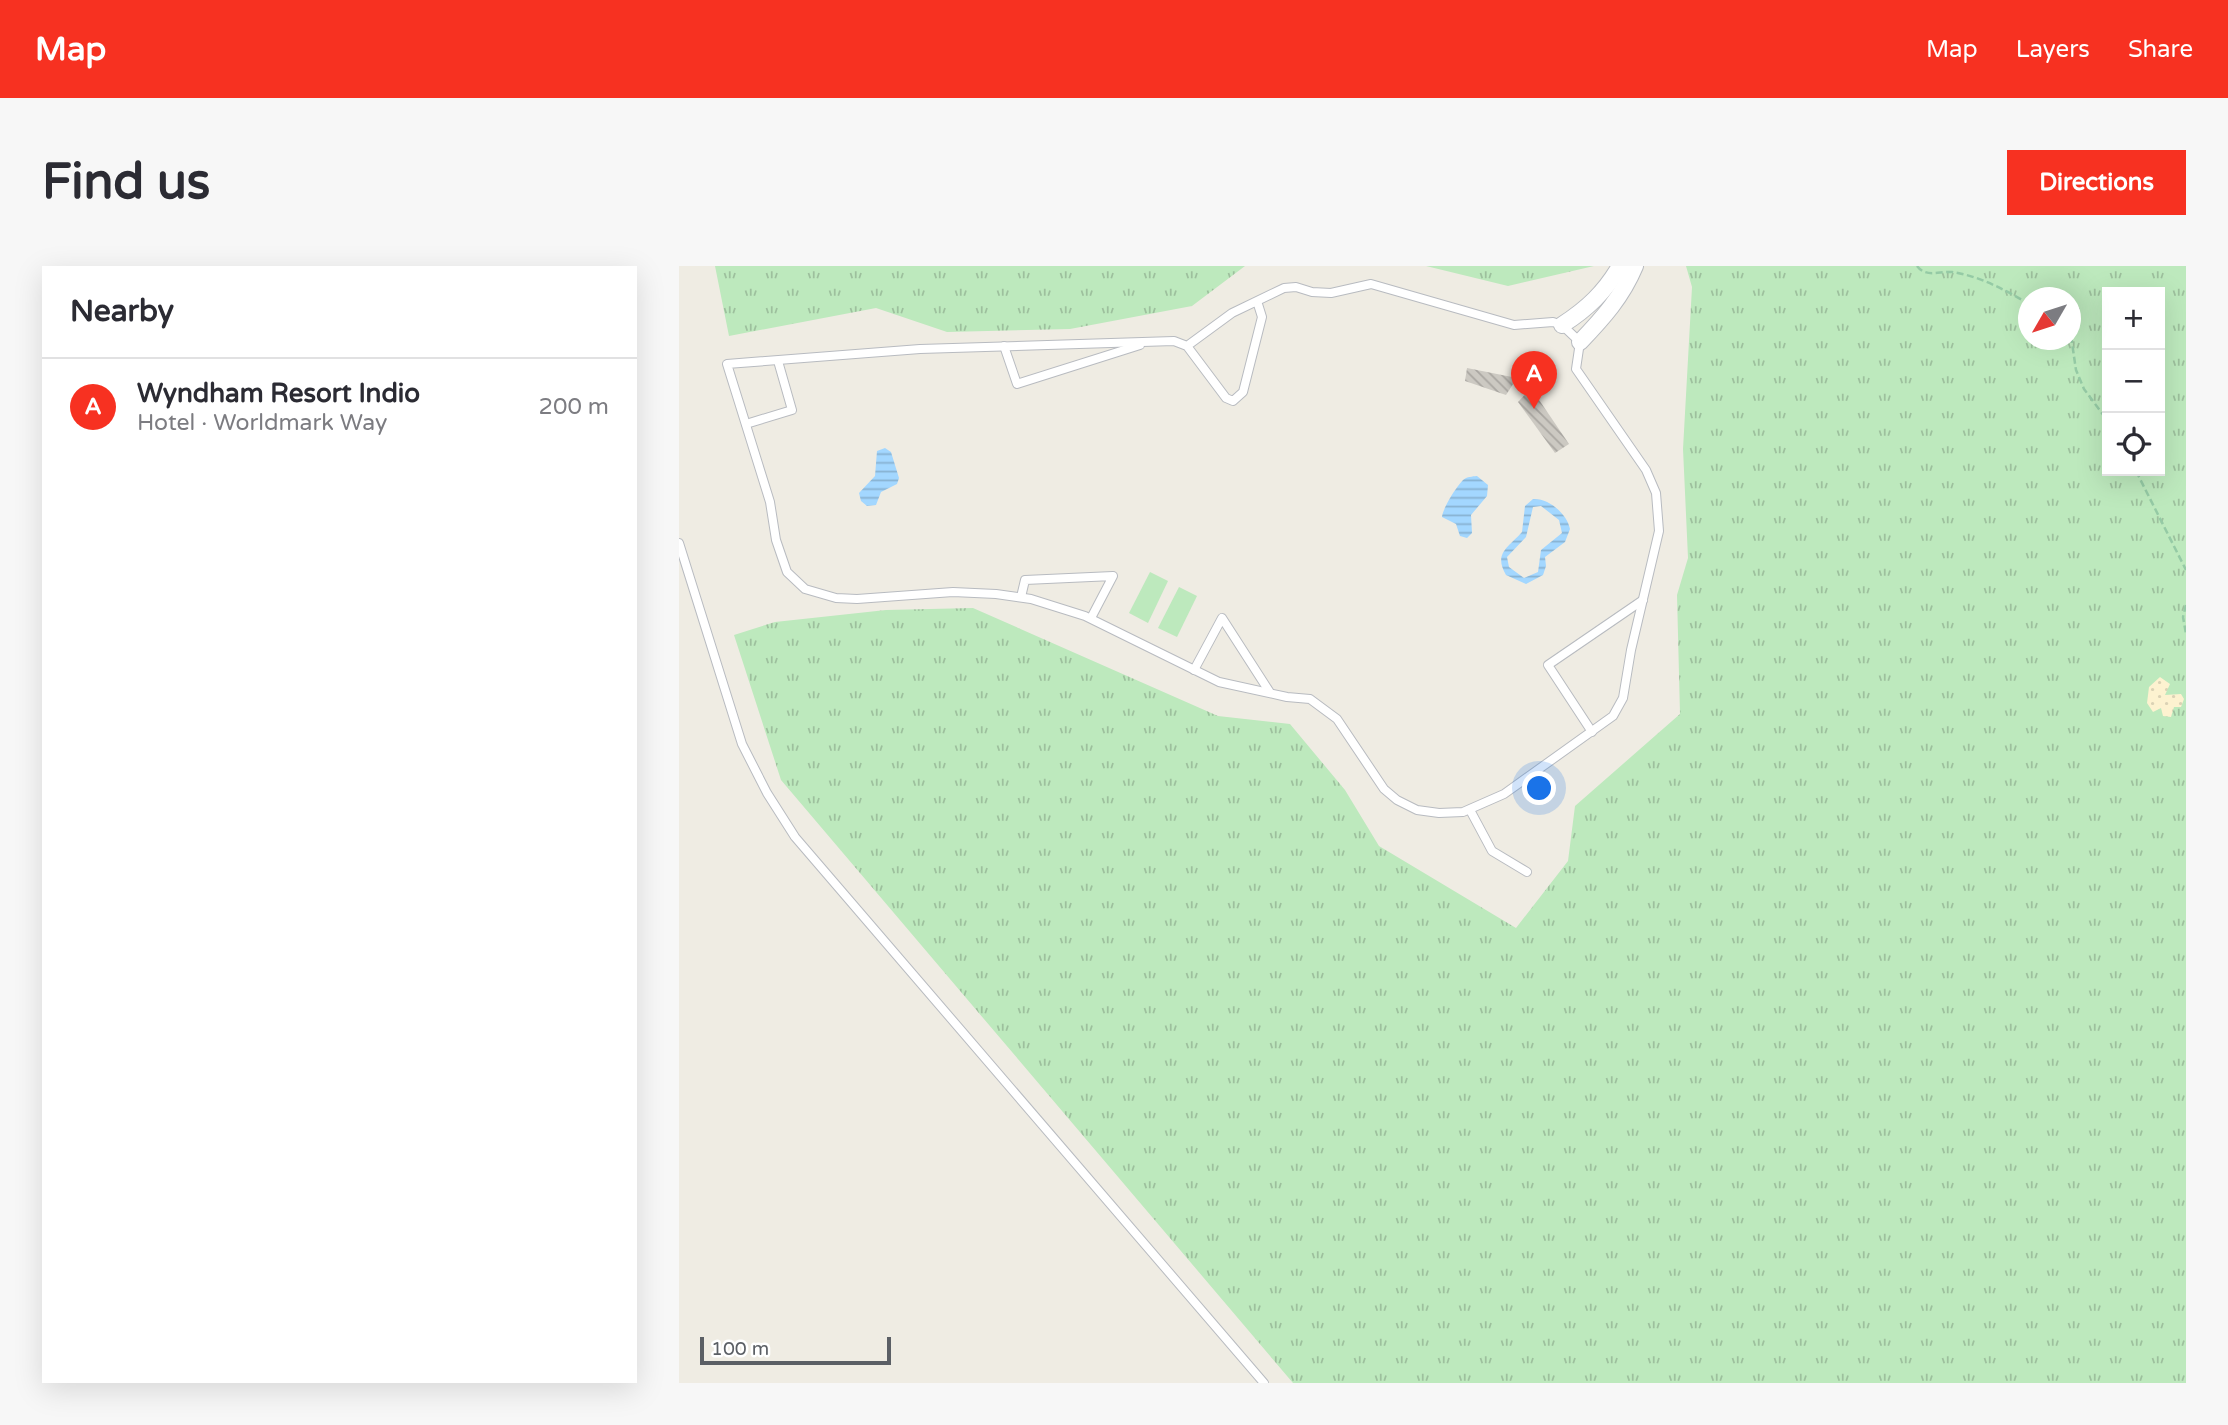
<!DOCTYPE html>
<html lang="en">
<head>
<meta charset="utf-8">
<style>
	:root { --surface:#fff; --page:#f7f7f7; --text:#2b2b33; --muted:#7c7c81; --line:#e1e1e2; --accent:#f73121 }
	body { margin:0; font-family:"Varela Round",sans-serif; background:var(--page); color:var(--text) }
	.controls { position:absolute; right:21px; top:21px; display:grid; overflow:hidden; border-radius:0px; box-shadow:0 7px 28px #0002 }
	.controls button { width:63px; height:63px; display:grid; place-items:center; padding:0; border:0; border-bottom:2px solid var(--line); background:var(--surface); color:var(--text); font:35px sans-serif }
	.compass { position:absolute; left:1339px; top:21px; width:63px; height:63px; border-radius:50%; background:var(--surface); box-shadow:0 7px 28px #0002; rotate:231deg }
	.scale { position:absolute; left:21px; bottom:18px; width:191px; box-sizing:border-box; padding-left:7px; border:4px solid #5b5f65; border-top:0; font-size:19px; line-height:24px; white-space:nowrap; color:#5b5f65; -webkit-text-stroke:5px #fff; paint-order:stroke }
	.you { position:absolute; left:861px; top:523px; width:24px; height:24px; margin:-18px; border:5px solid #fff; border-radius:50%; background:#1a73e8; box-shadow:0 0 0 10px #1a73e833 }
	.badge { display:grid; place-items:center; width:46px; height:46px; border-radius:50%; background:var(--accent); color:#fff; font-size:23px; font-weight:700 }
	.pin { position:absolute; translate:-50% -58px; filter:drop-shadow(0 2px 4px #0008) }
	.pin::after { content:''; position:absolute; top:37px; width:24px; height:21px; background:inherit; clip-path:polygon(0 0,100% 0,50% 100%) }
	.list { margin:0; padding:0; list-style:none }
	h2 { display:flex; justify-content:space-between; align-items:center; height:91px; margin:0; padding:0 28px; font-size:30px }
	h2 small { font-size:23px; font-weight:400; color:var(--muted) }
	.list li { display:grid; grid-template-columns:46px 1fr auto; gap:21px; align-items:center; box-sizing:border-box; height:98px; padding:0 28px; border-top:2px solid var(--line) }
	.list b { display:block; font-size:26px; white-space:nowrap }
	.list p { margin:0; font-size:23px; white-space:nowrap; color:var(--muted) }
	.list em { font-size:23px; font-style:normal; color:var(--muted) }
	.icon { flex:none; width:38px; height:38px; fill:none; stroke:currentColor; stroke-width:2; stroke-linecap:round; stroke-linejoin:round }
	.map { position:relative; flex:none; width:1507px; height:1117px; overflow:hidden; border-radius:0px }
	header { display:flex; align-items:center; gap:42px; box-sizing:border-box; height:98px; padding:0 35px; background:var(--accent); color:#fff }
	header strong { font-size:33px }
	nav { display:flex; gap:38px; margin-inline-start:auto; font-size:24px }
	.intro { display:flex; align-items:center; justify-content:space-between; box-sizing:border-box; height:168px; padding:0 42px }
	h1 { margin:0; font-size:49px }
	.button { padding:18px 32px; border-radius:0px; background:var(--accent); color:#fff; font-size:24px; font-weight:700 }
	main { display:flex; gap:42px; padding:0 42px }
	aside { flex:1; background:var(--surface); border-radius:0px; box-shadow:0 7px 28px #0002 }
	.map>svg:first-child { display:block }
	.grass { fill:url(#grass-tufts); fill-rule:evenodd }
	.sand { fill:url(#sand-dots) }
	.garden { fill:#bde9bd }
	.water { fill:url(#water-rules); fill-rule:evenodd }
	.building { fill:url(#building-back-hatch) }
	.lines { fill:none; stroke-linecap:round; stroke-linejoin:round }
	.service-casing { stroke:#b8bbc0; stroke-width:10 }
	.minor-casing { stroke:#b8bbc0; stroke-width:18 }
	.path { stroke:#95caa5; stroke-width:2.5; stroke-dasharray:7 3.5; stroke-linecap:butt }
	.service { stroke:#fff; stroke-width:8 }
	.minor { stroke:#fff; stroke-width:16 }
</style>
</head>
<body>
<header>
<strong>Map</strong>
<nav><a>Map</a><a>Layers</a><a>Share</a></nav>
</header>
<div class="intro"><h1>Find us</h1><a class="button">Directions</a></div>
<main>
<aside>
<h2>Nearby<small></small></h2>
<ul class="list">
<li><span class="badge">A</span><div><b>Wyndham Resort Indio</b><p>Hotel · Worldmark Way</p></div><em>200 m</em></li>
</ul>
</aside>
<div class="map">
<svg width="1507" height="1117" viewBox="0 0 1507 1117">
	<defs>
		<pattern id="grass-tufts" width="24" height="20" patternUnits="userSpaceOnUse" patternTransform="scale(1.75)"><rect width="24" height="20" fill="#bde9bd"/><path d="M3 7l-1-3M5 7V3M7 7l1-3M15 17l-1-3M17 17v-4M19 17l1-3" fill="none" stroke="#9dc09d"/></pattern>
		<pattern id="sand-dots" width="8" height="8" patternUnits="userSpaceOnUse" patternTransform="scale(1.75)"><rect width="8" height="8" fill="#fdf2d0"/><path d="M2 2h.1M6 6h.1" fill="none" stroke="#dbd2b5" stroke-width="1.8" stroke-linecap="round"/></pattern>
		<pattern id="water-rules" width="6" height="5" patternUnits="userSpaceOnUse" patternTransform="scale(1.75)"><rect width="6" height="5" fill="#a3d7ff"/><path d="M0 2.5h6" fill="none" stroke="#88b2d2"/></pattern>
		<pattern id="building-back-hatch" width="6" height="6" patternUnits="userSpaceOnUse" patternTransform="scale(1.75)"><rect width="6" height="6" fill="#ccc9c2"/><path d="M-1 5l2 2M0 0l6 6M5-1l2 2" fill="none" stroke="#a9a6a1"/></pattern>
	</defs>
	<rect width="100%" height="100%" fill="#efece3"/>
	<g class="grass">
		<polygon points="36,0 566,0 513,40 391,63 268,66 197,42 50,70"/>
		<polygon points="747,0 915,0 829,20"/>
		<path d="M1007,0H1507V1117H614L102,514L55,369L96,356L207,344L294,342L539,450L611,458L666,524L700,580L837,662L889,595L896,540L1001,448L998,329L1009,292L1004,183L1013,21ZM1428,26H1481V205H1428ZM1350,32H1392V74H1350Z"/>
	</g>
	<polygon class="sand" points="1481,411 1491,418 1486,429 1502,428 1505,433 1502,441 1495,441 1492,451 1484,450 1482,442 1474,446 1468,437 1470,421"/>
	<g class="garden">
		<polygon points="471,306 489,315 469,357 450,347"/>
		<polygon points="500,321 518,330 498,371 479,362"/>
	</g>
	<g class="water">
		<polygon points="206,182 212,186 220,212 218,218 202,226 197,239 188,240 182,235 180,227 196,210 198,185"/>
		<path d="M798,210L809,219L808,230L792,249L793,267L788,272L781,270L777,258L763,251C763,244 780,215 787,212C788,211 797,210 798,210Z"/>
		<path d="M854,233C870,232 888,248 891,263L886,276L866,291L867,300L864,309L847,318L827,309C814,287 830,281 843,266L846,240ZM862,240L880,254L883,267L862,284L859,306L845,312L830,301L828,291L847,271L854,241Z"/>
	</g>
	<g class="building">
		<polygon points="788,102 838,112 827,129 786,115"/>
		<polygon points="852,122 890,178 876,187 839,136"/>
	</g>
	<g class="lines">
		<defs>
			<g id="service">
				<polyline points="325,80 338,118 461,79"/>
				<polyline points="508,80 553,47 605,22 617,21 633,26 652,27 692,18 835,59 874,56 883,59 901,76 897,103 967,204 977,227 980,265 952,384 944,432 934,450 825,528 784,546 760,547 738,544 718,534 705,523 658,453 631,433 608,431 540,416 406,350 352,333 317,328 274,326 178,333 157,332 126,323 108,306 97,274 91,236 48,98 241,83 495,75 508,80 547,132 554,135 564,126 583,51 578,35"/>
				<polyline points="67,158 113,144 99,95"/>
				<polyline points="0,277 63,478 88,527 116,571 585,1117"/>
				<polyline points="342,331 346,314 434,310 412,352"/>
				<polyline points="515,404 543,352 590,425"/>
				<polyline points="913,466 869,399 964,334"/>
				<polyline points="791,544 813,585 848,606"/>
			</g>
			<g id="minor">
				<path d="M883,59C908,43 926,26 941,0"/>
				<path d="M901,76C924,52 943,31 956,0"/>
			</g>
		</defs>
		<use href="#service" class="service-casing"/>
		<use href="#minor" class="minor-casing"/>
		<g class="path">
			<path d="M1238,0C1247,12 1260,5 1273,6C1301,10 1326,24 1350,38"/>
			<polyline points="1392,70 1397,104 1405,123 1428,154"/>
			<polyline points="1457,205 1507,304"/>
			<polyline points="1507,339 1504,351 1507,368"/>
		</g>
		<use href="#service" class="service"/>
		<use href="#minor" class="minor"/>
	</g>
</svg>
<div class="controls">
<button>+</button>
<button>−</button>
<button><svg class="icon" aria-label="locate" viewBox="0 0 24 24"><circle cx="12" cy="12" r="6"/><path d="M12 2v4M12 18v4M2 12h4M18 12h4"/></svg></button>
</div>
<svg class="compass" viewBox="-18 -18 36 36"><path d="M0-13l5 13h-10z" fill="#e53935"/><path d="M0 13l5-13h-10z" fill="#7c7c81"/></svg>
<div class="scale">100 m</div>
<div class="you"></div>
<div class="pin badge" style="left:855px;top:143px">A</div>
</div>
</main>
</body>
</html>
